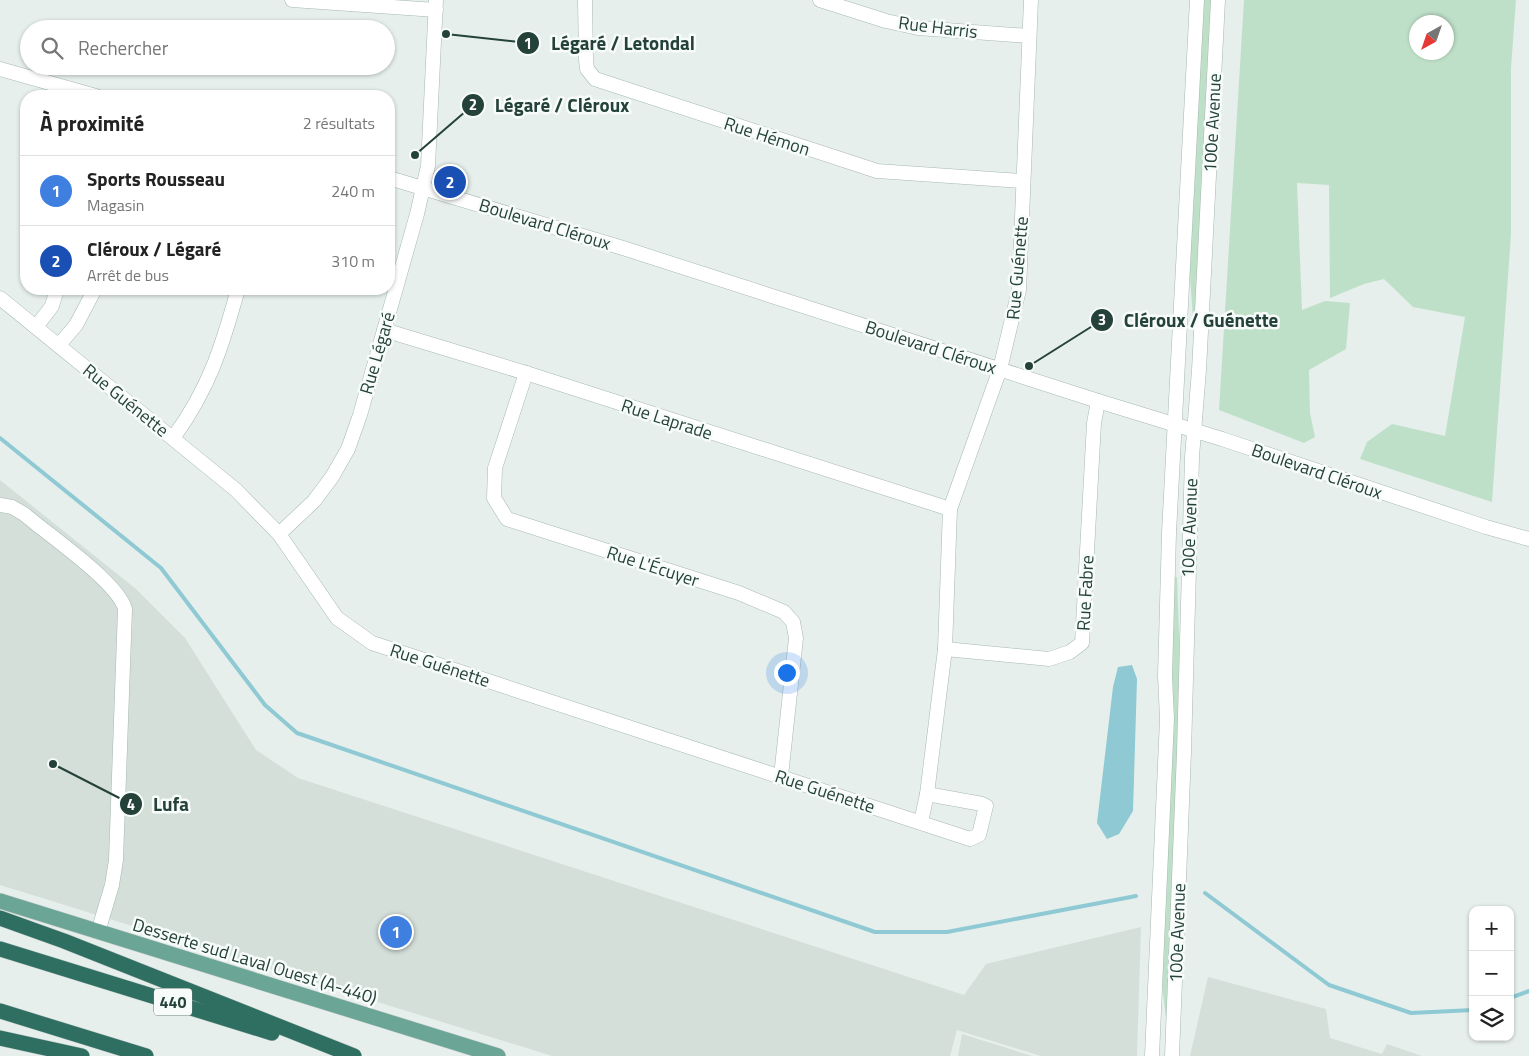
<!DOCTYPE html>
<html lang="fr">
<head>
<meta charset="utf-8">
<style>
	:root { --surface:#fff; --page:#f2f2f2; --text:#222; --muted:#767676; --line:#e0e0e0; --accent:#7c3aed }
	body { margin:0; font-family:"Titillium Web",sans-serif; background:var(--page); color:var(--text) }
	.controls { position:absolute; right:15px; bottom:15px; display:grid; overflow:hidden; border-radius:10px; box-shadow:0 1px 4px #0004 }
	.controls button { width:45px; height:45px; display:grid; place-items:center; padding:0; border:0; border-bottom:1px solid var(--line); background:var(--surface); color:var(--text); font:25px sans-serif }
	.compass { position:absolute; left:1409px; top:15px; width:45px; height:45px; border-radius:50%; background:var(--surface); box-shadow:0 1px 4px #0004; rotate:220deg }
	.you { position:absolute; left:786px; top:672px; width:18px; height:18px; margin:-12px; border:4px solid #fff; border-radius:50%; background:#1a73e8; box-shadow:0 0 0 8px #1a73e833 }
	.badge { display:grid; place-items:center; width:32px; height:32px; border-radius:50%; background:var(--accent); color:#fff; font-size:16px; font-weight:700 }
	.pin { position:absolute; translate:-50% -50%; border:2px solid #fff; box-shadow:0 1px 5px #0006 }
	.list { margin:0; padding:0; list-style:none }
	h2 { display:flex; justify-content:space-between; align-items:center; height:65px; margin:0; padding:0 20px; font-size:21px }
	h2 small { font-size:16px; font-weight:400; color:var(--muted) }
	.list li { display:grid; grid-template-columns:32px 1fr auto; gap:15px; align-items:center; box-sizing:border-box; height:70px; padding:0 20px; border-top:1px solid var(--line) }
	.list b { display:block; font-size:19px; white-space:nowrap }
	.list p { margin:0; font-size:16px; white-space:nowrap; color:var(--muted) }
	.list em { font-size:16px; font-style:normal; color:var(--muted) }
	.icon { flex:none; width:28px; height:28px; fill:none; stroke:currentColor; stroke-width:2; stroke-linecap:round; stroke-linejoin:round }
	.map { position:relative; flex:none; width:1529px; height:1056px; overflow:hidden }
	.search { position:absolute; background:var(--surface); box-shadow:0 1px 4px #0004; left:20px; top:20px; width:375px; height:55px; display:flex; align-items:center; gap:12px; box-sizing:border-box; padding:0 18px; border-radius:28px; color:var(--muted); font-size:19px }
	.panel { position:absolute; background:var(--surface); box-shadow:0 1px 4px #0004; left:20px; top:90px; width:375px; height:205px; border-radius:20px }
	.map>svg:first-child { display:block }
	.built { fill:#d4dfda }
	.green { fill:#bfe0c8; fill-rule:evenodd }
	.water { fill:#8ec9d4 }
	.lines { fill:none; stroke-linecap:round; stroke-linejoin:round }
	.stream { stroke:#8ec9d4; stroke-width:4 }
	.minor-casing { stroke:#a8b8b2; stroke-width:15 }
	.major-casing { stroke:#c2cac8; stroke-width:16 }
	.highway-casing { stroke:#c2cac8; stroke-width:16 }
	.minor { stroke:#fff; stroke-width:14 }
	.major { stroke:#6aa596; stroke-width:15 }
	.highway { stroke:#2f6f62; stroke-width:15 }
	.labels { text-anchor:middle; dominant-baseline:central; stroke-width:5; stroke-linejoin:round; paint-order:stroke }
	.shield { fill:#f7fbf9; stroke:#637a73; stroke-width:1 }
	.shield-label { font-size:16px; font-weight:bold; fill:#24423a }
	.street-label { font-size:18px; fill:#24423a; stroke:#f7fbf9 }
	.leader { fill:none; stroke:#24423a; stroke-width:2 }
	.callout-dot { fill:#24423a; stroke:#f7fbf9; stroke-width:2 }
	.mark-label { font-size:15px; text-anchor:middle; font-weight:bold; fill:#fff }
	.callout-label { font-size:19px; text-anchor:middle; font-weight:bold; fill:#24423a; stroke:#f7fbf9; stroke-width:5; stroke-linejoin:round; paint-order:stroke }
</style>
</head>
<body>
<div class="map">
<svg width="1529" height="1056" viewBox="0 0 1529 1056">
	<rect width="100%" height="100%" fill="#e6efeb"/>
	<g class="built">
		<polygon points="0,480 136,589 185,638 256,750 298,778 964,995 986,964 1141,927 1137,1056 1041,1056 957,1030 950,1056 552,1056 0,885"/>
		<polygon points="1208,977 1326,1009 1330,1038 1382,1054 1387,1044 1422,1056 1190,1056"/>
		<polygon points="962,1034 1032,1056 958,1056"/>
	</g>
	<g class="green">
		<polygon points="1203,0 1212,0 1195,320 1193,319 1189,262"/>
		<path d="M1244,0H1516L1511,68V234L1492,502L1360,459L1367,442L1392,424L1445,436L1465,317L1413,307L1384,279L1364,284L1330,298L1329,185L1297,183L1302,310L1325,301L1350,303L1346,349L1309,370L1310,413L1315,437L1304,443L1219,410ZM1446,22V52H1416V22Z"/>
		<polygon points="1174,577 1177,577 1181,690 1168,1019 1166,1019 1162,984"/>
	</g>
	<polygon class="water" points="1132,665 1137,679 1133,811 1119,834 1107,839 1097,823 1113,687 1118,667"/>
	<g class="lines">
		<g class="stream">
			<polyline points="0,438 161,568 265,705 297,733 875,932 947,932 1136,896"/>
			<polyline points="1205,893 1329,985 1411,1013 1473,1010"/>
			<polyline points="1510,998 1529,991"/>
		</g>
		<defs>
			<g id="minor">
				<polyline points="292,0 436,10"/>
				<polyline points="585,0 586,60 587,69 595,79 877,171 1023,181"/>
				<polyline points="820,0 886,21 918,28 1029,36"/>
				<polyline points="0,69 96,96"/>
				<polyline points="389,178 623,248 1098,401 1222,439 1486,527 1529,539"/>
				<polyline points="0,298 236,490 279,534 337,618 372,643 970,839 979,835 986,806 982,804 927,794"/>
				<polyline points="36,327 52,306 57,289"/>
				<polyline points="384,330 526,373 950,509"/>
				<polyline points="59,345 76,325 95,289"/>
				<polyline points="526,373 495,468 494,498 507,519 739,593 784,612 793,622 796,638 781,776"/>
				<path d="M173,438C209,389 222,347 238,289"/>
				<path d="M0,505L12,507L24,514C47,534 118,582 125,609L116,860L112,885L98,932"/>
				<polyline points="279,534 314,501 332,477 348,449 360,415 417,214 428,166 436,0"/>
				<polyline points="945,649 1049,659 1070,652 1082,643 1094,423 1098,401"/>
				<polyline points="921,822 927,794 945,649 950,509 1000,369 1019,290 1031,0"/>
				<polyline points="1152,1056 1167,719 1165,676 1169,533 1197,0"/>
				<polyline points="1172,1056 1184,752 1192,457 1199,370 1218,0"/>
			</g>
			<polyline id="major" points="0,901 498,1056"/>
			<g id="highway">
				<polyline points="0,918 64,941 354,1056"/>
				<polyline points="0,949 272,1033"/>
				<polyline points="0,1011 146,1056"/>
				<polyline points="0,1038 82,1056"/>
			</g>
		</defs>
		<use href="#minor" class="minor-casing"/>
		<use href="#major" class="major-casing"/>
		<use href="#highway" class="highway-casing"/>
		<use href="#minor" class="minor"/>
		<use href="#major" class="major"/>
		<use href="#highway" class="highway"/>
	</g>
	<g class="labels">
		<rect class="shield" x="154" y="988.5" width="38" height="27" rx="4"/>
		<g class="shield-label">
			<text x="173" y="1002">440</text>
		</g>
		<g class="street-label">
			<text transform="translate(938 27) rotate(7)">Rue Harris</text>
			<text transform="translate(1212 123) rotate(-87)">100e Avenue</text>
			<text transform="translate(767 136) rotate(18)">Rue Hémon</text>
			<text transform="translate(545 224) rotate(17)">Boulevard Cléroux</text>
			<text transform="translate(1017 268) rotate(-85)">Rue Guénette</text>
			<text transform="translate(931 347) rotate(18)">Boulevard Cléroux</text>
			<text transform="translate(377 353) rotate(-74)">Rue Légaré</text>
			<text transform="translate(126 400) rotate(39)">Rue Guénette</text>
			<text transform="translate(667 419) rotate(18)">Rue Laprade</text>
			<text transform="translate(1317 471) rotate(19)">Boulevard Cléroux</text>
			<text transform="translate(1189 528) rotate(-88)">100e Avenue</text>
			<text transform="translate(653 566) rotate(18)">Rue L'Écuyer</text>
			<text transform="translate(1085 593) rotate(-87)">Rue Fabre</text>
			<text transform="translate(440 665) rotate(18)">Rue Guénette</text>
			<text transform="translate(825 791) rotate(18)">Rue Guénette</text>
			<text transform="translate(1177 933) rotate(-88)">100e Avenue</text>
			<text transform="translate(255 961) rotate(17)">Desserte sud Laval Ouest (A-440)</text>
		</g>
	</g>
	<path class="leader" d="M446 34L528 43M415 155L473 105M1029 366L1102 320M53 764L131 804"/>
	<g class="callout-dot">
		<circle cx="446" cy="34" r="5"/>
		<circle cx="415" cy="155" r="5"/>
		<circle cx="1029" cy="366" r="5"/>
		<circle cx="53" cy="764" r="5"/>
		<circle cx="528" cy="43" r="12"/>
		<circle cx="473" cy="105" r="12"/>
		<circle cx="1102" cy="320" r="12"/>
		<circle cx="131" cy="804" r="12"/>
	</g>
	<g class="mark-label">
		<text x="528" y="49">1</text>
		<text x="473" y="110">2</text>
		<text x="1102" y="325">3</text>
		<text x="131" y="810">4</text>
	</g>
	<g class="callout-label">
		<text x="623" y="50">Légaré / Letondal</text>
		<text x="562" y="112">Légaré / Cléroux</text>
		<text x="1201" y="327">Cléroux / Guénette</text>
		<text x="171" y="811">Lufa</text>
	</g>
</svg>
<div class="controls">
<button>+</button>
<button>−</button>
<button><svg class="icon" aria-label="layers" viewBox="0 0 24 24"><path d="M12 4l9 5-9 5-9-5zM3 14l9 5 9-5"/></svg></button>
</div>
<svg class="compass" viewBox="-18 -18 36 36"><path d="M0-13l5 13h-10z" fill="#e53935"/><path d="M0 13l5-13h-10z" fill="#767676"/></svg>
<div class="you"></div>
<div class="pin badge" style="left:396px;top:932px;background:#3f7fe0">1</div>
<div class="pin badge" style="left:450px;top:182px;background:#1a4fb4">2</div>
<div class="search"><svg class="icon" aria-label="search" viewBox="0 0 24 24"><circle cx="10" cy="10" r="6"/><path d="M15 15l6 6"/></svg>Rechercher</div>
<section class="panel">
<h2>À proximité<small>2 résultats</small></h2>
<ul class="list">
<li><span class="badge" style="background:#3f7fe0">1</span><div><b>Sports Rousseau</b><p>Magasin</p></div><em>240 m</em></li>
<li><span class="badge" style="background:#1a4fb4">2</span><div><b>Cléroux / Légaré</b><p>Arrêt de bus</p></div><em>310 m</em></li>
</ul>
</section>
</div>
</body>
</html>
